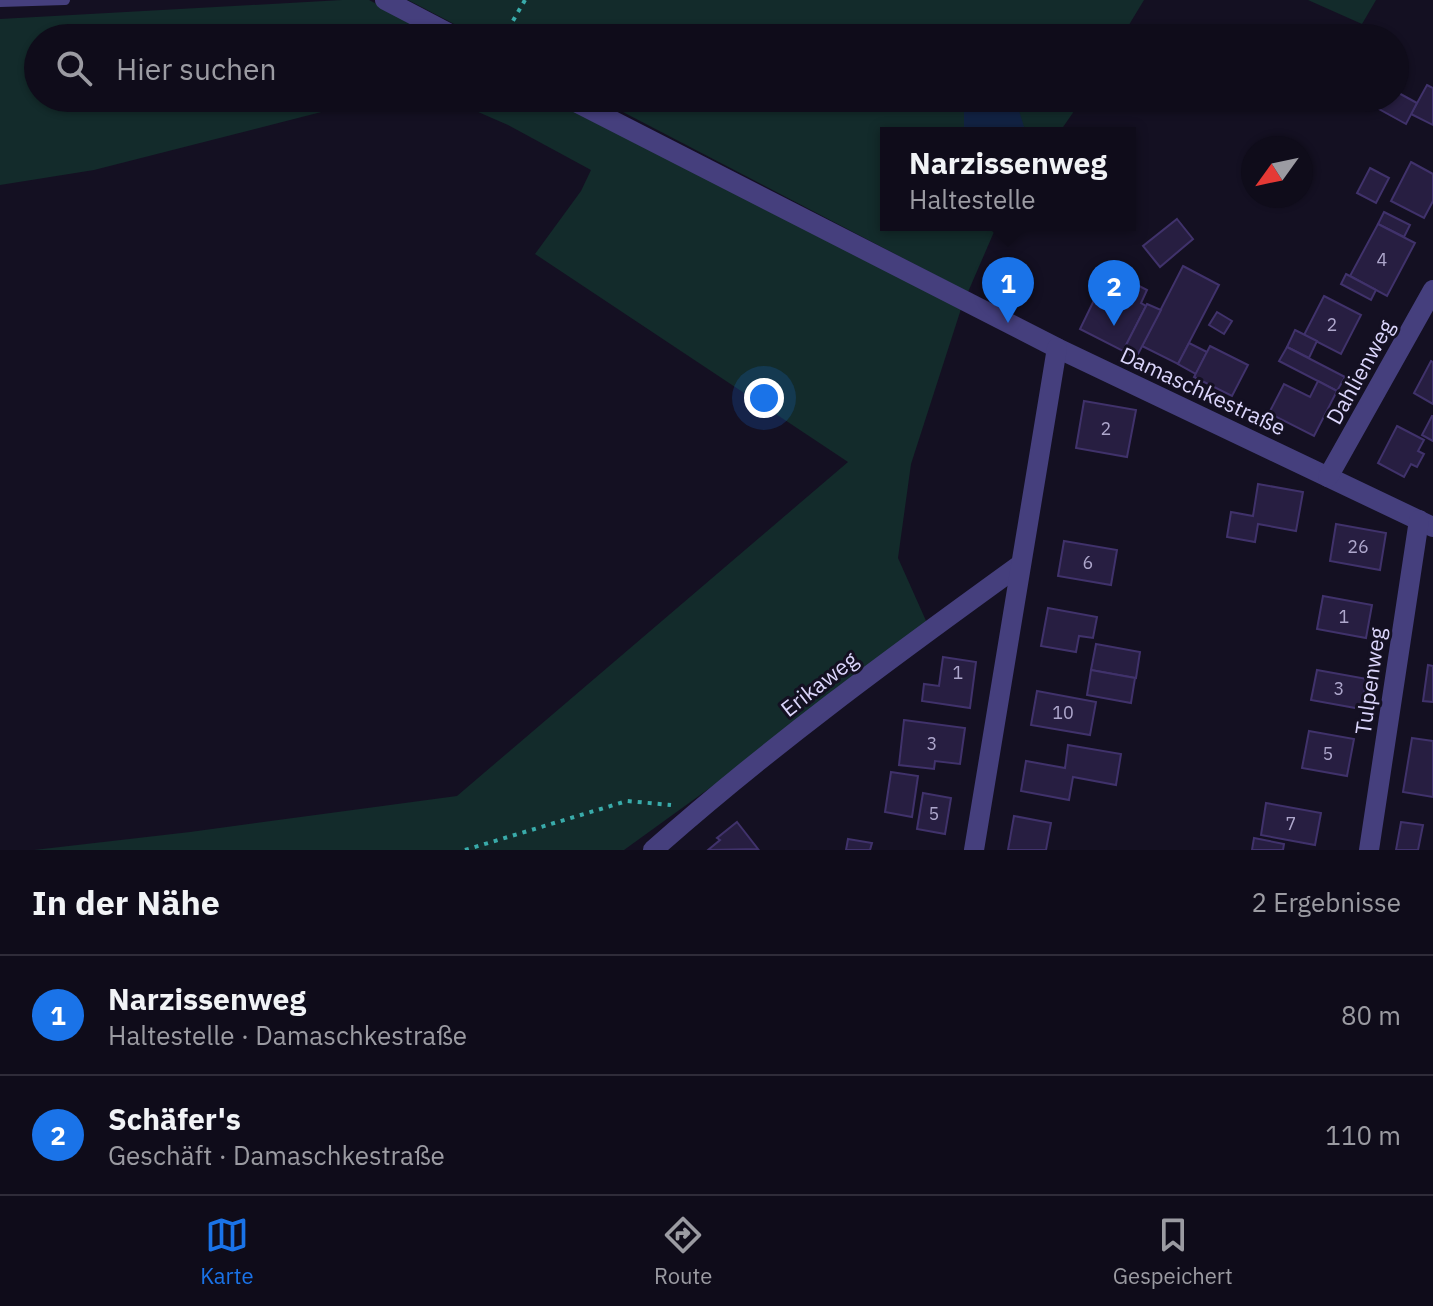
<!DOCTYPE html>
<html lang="de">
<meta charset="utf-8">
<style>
body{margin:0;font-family:"IBM Plex Sans",sans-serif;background:#1d1a27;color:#f1f3f6}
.compass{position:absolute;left:1241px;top:136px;width:72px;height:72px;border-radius:50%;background:#0f0c1a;box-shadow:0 2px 6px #0004;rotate:237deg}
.you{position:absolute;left:764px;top:398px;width:28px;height:28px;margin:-20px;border:6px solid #fff;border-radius:50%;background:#1a73e8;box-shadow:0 0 0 12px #1a73e833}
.badge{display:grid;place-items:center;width:52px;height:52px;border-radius:50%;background:#1a73e8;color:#fff;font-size:26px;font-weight:700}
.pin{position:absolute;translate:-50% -66px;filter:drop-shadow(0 2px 4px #0008)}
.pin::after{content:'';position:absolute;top:42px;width:28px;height:24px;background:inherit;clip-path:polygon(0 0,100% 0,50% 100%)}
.popup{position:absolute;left:880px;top:127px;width:256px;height:104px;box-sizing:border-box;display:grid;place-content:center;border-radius:0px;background:#0f0c1a;filter:drop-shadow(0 2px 6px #0005);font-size:26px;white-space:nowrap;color:#9b9ba2}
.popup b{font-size:30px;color:#f1f3f6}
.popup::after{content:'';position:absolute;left:50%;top:100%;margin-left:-16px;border:16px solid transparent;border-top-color:#0f0c1a}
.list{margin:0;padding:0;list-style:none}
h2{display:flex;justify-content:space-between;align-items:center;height:104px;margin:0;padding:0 32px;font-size:34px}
h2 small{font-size:26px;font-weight:400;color:#9b9ba2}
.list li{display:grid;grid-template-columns:52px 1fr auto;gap:24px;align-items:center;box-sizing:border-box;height:120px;padding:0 32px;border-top:2px solid #2f2c39}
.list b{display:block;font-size:30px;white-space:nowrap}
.list p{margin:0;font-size:26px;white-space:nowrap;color:#9b9ba2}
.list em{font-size:26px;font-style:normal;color:#9b9ba2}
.icon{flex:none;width:44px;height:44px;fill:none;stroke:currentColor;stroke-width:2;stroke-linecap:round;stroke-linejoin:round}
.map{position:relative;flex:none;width:1433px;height:850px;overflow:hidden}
.search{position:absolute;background:#0f0c1a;box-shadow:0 2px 6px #0004;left:24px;right:24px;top:24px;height:88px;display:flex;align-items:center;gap:20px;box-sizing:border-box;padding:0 28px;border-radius:44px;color:#9b9ba2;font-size:30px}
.sheet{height:344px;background:#0f0c1a}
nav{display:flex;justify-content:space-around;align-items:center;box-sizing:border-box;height:112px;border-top:2px solid #2f2c39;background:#0f0c1a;font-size:22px;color:#9b9ba2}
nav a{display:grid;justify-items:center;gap:4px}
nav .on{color:#1a73e8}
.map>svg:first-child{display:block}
</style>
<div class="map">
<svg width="1433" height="850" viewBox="0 0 1433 850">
<rect width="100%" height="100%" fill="#141022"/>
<g fill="#132b2b">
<path d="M 342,0 L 369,0 L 442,38 L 38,38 L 38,98 L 376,98 L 94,170 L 0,185 L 0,19 Z"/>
<path d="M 408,0 L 1144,0 L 1121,38 L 481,38 Z"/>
<path d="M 1308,0 L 1376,0 L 1362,24 Z"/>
<path d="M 446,98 L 557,98 L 961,309 L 911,464 L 898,558 L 927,623 L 790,730 L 624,850 L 34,850 L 190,832 L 457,796 L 848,462 L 535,254 L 581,191 L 591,170 L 508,125 Z"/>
<path d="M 596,98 L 1083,98 L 1059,133 L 886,133 L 886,225 L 997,225 L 968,292 Z"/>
</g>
<path fill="#122344" d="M 968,98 L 1012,98 L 1016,101 L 1026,133 L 964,133 L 964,110 Z"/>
<g fill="#271e41" stroke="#40326b" stroke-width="2">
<path d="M 1427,85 L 1433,88 L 1433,125 L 1411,114 Z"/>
<path d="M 1395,91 L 1417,103 L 1406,124 L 1370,104 L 1373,98 L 1395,98 Z"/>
<path d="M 1411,162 L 1433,174 L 1433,201 L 1424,218 L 1391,201 Z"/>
<path d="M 1370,168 L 1389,178 L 1376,203 L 1357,193 Z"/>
<path d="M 1384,212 L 1410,225 L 1404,237 L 1378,224 Z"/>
<path d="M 1177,219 L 1193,239 L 1160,267 L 1143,246 Z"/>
<path d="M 1378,224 L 1415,243 L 1387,296 L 1350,276 Z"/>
<path d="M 1183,266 L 1219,285 L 1178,364 L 1142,346 Z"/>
<path d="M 1114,273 L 1147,290 L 1141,303 L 1146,306 L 1123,351 L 1080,329 L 1100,288 L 1105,291 Z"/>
<path d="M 1346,274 L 1376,290 L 1371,300 L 1341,284 Z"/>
<path d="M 1324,296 L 1361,315 L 1341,354 L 1304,335 Z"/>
<path d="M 1147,304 L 1161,310 L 1136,358 L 1123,351 Z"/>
<path d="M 1217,312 L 1232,321 L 1224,334 L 1209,325 Z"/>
<path d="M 1295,330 L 1317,341 L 1309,358 L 1287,347 Z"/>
<path d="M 1189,343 L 1207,352 L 1196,374 L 1178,364 Z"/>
<path d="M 1210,346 L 1248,365 L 1232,396 L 1194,377 Z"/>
<path d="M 1287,347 L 1345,377 L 1337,391 L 1279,361 Z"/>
<path d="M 1431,361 L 1433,362 L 1433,404 L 1414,393 Z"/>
<path d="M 1318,381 L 1337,391 L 1314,436 L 1269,413 L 1284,384 L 1310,397 Z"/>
<path d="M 1084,401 L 1136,410 L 1127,457 L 1076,448 Z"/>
<path d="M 1432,416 L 1433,416 L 1433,441 L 1422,435 Z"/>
<path d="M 1397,426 L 1424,440 L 1418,451 L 1424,454 L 1417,467 L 1411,464 L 1404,477 L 1378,463 Z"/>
<path d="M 1258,484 L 1303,492 L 1296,531 L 1258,524 L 1255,542 L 1227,537 L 1231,512 L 1253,516 Z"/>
<path d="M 1336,524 L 1386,533 L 1380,570 L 1330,561 Z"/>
<path d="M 1064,541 L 1117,550 L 1111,585 L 1058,576 Z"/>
<path d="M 1323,596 L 1372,605 L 1366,638 L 1317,629 Z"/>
<path d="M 1048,608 L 1097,617 L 1093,638 L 1079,636 L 1076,652 L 1041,646 Z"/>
<path d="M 1096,644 L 1140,652 L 1136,678 L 1091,670 Z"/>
<path d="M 943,657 L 976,662 L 970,708 L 922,701 L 924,684 L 939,686 Z"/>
<path d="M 1428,665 L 1433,666 L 1433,702 L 1423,701 Z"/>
<path d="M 1091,670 L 1135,678 L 1131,703 L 1087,695 Z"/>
<path d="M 1317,670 L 1367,679 L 1361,709 L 1311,700 Z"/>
<path d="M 1037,691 L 1096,702 L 1090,735 L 1031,725 Z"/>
<path d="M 904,720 L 965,728 L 960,764 L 935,761 L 934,769 L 899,765 Z"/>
<path d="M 1309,731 L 1354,739 L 1347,776 L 1302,768 Z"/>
<path d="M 1412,738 L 1433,741 L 1433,797 L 1403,792 Z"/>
<path d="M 1068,745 L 1121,754 L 1116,785 L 1073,777 L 1069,800 L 1021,791 L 1026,761 L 1065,768 Z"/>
<path d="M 891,772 L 918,776 L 912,817 L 885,812 Z"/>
<path d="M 923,793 L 951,798 L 945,834 L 917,829 Z"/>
<path d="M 1266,803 L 1321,813 L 1315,845 L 1261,835 Z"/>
<path d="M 1014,816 L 1051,823 L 1046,850 L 1008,850 Z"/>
<path d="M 737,822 L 758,849 L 708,850 L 720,840 L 717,838 Z"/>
<path d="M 1401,822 L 1423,825 L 1418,850 L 1396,850 Z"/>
<path d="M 1254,838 L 1284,844 L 1283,850 L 1252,850 Z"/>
<path d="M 848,839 L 872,843 L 870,850 L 846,850 Z"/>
</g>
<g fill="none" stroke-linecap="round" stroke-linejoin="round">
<g stroke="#39abaa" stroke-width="4" stroke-dasharray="4 6" stroke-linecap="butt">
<path d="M 503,38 L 525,0"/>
<path d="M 465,850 L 627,801 L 671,805"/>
</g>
<path stroke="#453f7d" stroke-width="10" d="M 0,2 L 65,0"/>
<g stroke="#453f7d" stroke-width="20">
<path d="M 385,0 L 458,38"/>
<path d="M 568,98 L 1057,348 L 1433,527"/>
<path d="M 1328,477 L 1433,290"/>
<path d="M 653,850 C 769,747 895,655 1021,564"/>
<path d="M 974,850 L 1057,348"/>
<path d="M 1369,850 L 1419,520"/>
</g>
</g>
<g text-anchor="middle" stroke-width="6" stroke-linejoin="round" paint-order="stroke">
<g font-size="18" fill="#aea7cc">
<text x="1382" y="266">4</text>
<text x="1332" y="331">2</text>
<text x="1106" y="435">2</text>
<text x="1358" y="553">26</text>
<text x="1088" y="569">6</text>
<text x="1344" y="623">1</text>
<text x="958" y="679">1</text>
<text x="1339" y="695">3</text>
<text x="1063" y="719">10</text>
<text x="932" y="750">3</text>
<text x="1328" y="760">5</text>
<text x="934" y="820">5</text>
<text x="1291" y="830">7</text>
</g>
<g font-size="22" fill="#dbd5fb" stroke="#141022">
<text transform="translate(1360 372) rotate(-61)" y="8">Dahlienweg</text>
<text transform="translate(1203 391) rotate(25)" y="8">Damaschkestraße</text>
<text transform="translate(1370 681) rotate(-82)" y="8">Tulpenweg</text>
<text transform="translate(819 684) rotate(-38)" y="8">Erikaweg</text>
</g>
</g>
</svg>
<svg class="compass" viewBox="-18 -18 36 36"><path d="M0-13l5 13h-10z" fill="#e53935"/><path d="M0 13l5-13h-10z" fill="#9b9ba2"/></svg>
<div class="you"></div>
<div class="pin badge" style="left:1008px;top:323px">1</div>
<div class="popup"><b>Narzissenweg</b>Haltestelle</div>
<div class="pin badge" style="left:1114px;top:326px">2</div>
<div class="search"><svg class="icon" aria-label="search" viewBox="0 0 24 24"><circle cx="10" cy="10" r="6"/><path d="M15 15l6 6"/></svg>Hier suchen</div>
</div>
<section class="sheet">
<h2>In der Nähe<small>2 Ergebnisse</small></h2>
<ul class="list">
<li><span class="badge">1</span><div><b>Narzissenweg</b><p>Haltestelle · Damaschkestraße</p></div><em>80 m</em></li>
<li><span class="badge">2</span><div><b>Schäfer's</b><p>Geschäft · Damaschkestraße</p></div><em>110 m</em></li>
</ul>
</section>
<nav>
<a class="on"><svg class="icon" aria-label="map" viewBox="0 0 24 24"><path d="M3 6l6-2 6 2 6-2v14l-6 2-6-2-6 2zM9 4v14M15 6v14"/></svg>Karte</a>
<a><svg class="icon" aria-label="directions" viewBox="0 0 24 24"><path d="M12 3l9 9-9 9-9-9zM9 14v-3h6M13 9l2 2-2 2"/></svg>Route</a>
<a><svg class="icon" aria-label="saved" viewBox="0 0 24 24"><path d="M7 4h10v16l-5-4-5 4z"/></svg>Gespeichert</a>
</nav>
